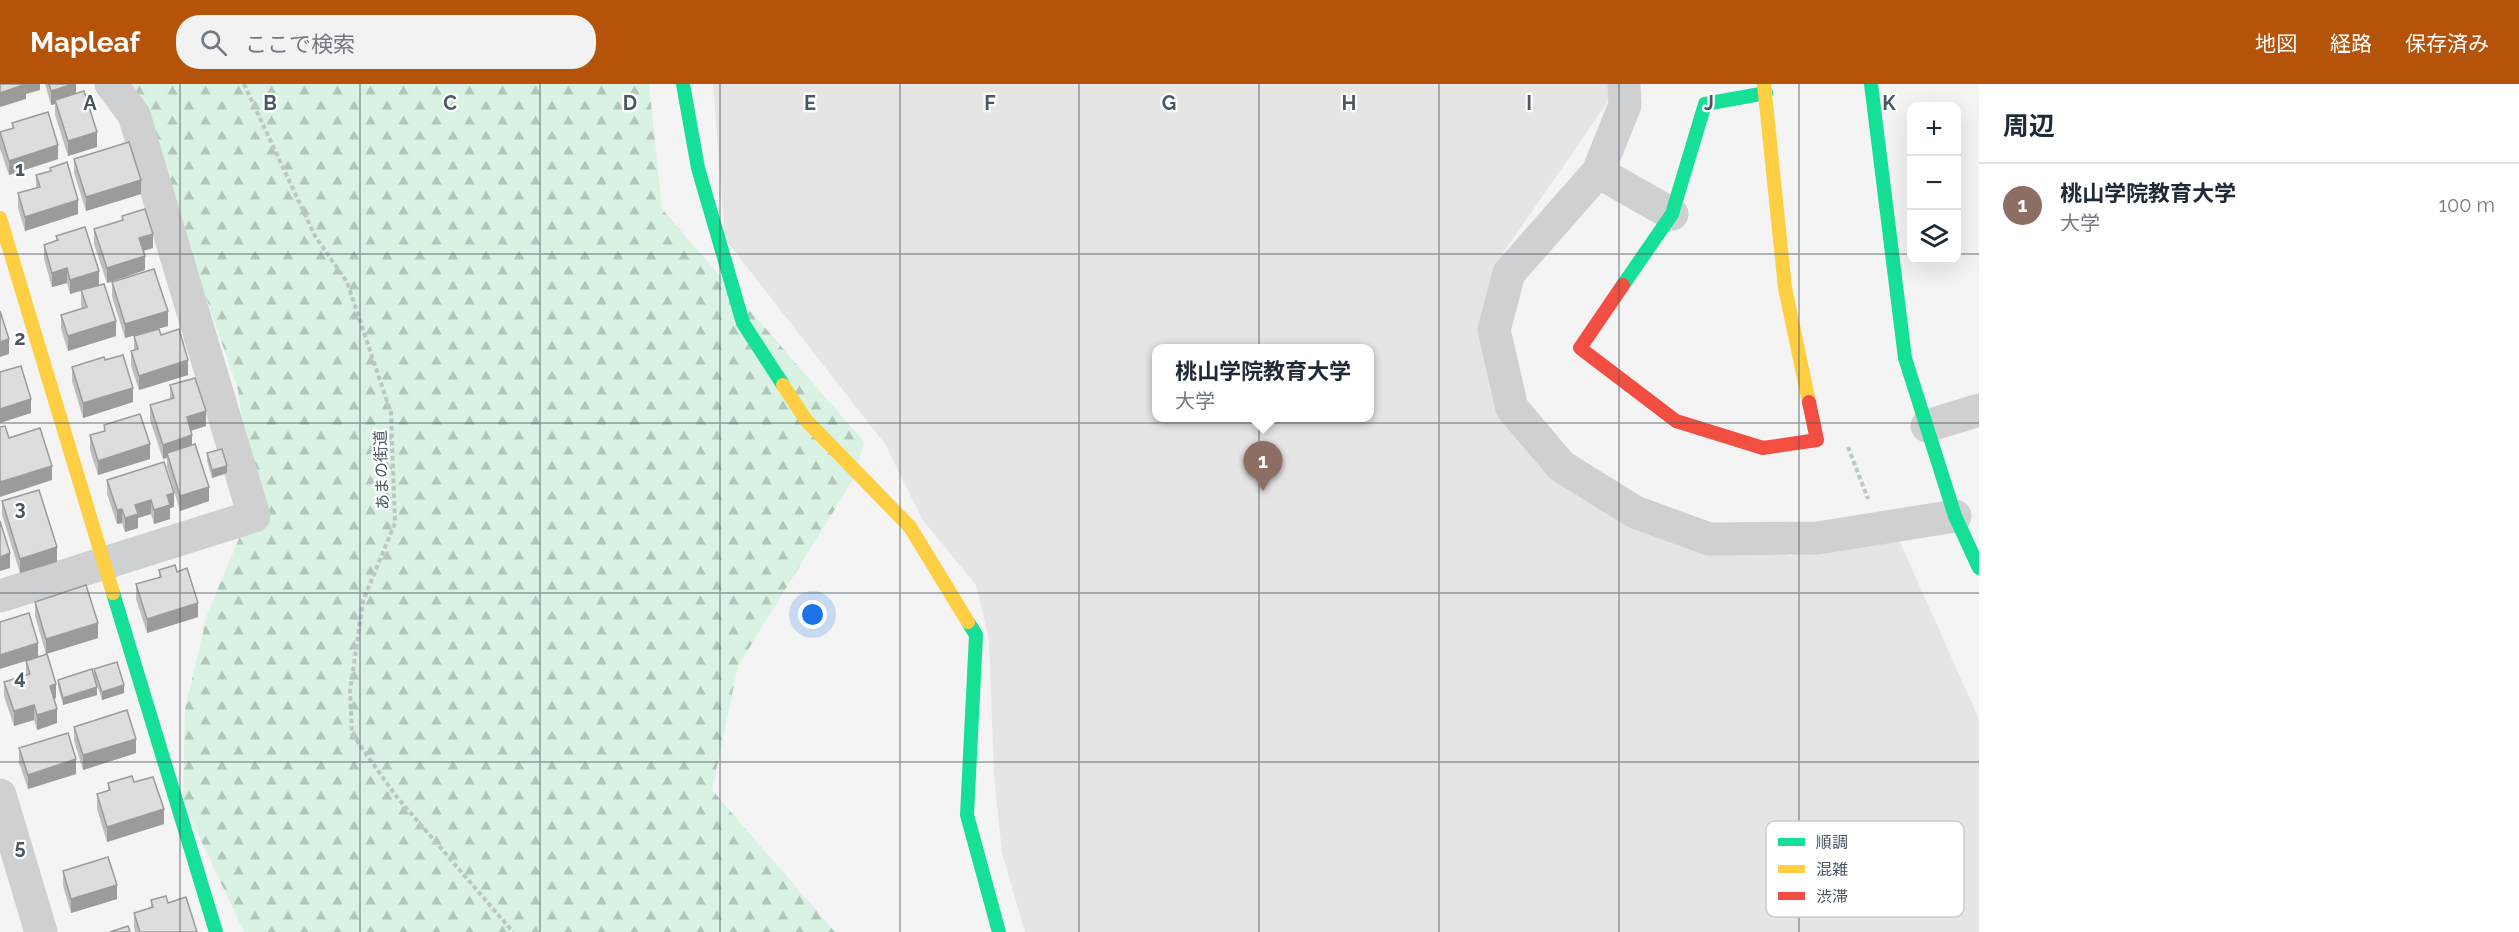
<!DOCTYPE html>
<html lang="ja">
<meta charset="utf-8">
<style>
body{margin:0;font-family:Raleway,"Noto Sans JP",sans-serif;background:#f2f2f3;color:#1f2937}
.controls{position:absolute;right:18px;top:18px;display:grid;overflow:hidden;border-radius:12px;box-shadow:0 6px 24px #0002}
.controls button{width:54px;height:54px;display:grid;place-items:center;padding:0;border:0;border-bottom:2px solid #e0e1e3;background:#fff;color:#1f2937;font:30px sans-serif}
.you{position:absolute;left:813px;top:531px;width:21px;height:21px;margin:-15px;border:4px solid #fff;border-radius:50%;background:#1a73e8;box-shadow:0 0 0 9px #1a73e833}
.badge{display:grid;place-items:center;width:39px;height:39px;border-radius:50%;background:#b45309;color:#fff;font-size:20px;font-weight:700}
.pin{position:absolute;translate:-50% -50px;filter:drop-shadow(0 2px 3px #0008)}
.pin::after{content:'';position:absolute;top:32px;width:21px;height:18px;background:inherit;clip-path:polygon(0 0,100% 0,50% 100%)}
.popup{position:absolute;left:1152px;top:260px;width:222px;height:78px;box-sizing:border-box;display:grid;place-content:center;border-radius:12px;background:#fff;filter:drop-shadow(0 2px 4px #0005);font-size:20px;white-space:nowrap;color:#747a83}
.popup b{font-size:22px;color:#1f2937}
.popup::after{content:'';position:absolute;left:50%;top:100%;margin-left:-12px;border:12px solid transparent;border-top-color:#fff}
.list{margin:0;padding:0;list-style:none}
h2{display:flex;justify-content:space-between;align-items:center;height:78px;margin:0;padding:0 24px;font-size:26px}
h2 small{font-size:20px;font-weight:400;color:#747a83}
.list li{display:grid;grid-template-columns:39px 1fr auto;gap:18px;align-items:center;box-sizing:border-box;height:84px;padding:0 24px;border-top:2px solid #e0e1e3}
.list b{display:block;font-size:22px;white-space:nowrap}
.list p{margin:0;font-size:20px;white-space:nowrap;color:#747a83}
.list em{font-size:20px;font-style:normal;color:#747a83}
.icon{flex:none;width:33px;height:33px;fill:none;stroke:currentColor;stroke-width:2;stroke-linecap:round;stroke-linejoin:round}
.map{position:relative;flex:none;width:1979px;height:848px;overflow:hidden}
header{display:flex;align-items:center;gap:36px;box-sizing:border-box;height:84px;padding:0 30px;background:#b45309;color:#fff}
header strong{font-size:28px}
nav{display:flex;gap:33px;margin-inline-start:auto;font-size:21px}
.search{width:420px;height:54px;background:#f2f2f3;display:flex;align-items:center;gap:15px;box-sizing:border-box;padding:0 21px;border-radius:24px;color:#747a83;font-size:22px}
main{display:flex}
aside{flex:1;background:#fff}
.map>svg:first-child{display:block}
</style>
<header>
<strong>Mapleaf</strong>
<div class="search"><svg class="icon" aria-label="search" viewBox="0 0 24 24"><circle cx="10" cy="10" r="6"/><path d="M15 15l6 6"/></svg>ここで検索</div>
<nav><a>地図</a><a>経路</a><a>保存済み</a></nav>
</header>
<main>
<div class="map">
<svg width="1979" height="848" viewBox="0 0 1979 848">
<defs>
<pattern id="forest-firs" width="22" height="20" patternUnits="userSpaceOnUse" patternTransform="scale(1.5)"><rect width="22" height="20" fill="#d9f2e3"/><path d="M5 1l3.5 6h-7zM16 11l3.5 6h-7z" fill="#b2c7bb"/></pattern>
</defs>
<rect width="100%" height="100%" fill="#f4f4f4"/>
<path fill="#e6e5e6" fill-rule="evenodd" d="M 713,0 L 1620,0 L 1497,178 L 1523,344 L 1660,434 L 1790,472 L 1895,447 L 1979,635 L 1979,848 L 1025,848 L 1002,769 L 994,692 L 989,556 L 976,501 L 922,435 L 885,360 L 725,155 ZM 1156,264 L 1370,264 L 1370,334 L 1156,334 Z"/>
<path fill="url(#forest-firs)" d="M 122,0 L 649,0 L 662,125 L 864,358 L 854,394 L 738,582 L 712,706 L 835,848 L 244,848 L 183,718 L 185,625 L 207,531 L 253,421 L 238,306 L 178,131 Z"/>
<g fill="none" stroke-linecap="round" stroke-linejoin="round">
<g stroke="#bcc7c4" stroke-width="4" stroke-dasharray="4.5 3" stroke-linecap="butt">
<path d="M 244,0 L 315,152 L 347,198 L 391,329 L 395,439 L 363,517 L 350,607 L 352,650 L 396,712 L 513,848"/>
<path d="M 1848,363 L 1868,415"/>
</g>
<g stroke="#ced0d2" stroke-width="33">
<path d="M 1624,0 L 1625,21 L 1598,88 L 1509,189 L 1494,246 L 1512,324 L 1561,382 L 1635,428 L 1709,455 L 1818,454 L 1955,432"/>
<path d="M 1598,88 L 1672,130"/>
<path d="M 1927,342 L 1979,326"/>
<path d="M 0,512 L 254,432 L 134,31 L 111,0"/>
<path d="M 0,711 L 41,848"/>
</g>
<g stroke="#16e098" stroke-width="14">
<path d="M 683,0 L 698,84 L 743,239 L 783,301"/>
<path d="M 1871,0 L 1905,274 L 1955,432 L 1979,484"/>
<path d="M 1623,201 L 1672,130 L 1705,20 L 1766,9"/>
<path d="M 113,509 L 216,848"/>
<path d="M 968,538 L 976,551 L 967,731 L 999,848"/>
</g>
<g stroke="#ffcf43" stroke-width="14">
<path d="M 1764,0 L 1785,204 L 1809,318"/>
<path d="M 0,134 L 113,509"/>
<path d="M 783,301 L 806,336 L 910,443 L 968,538"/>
</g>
<path stroke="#f24e42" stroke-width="14" d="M 1623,201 L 1580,264 L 1676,337 L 1763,364 L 1817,356 L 1809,318"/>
</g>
<g fill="#bebebf">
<path d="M 45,0 L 76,0 L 76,10 L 97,63 L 68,72 L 55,31 L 55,20 L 51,21 Z"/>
<path d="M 12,39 L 58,75 L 9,91 L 0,65 L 0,48 L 12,45 Z"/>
<path d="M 74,75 L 141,110 L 86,127 L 74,89 Z"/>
<path d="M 50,84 L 78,130 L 25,147 L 18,124 L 18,109 L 36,104 L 36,91 L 50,87 Z"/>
<path d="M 122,132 L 153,164 L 143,167 L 145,186 L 107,199 L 94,160 L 94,145 L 122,136 Z"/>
<path d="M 56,152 L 99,201 L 116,252 L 68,267 L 61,245 L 61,231 L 82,224 L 81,221 L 81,207 L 70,210 L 67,199 L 52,203 L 44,175 L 44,161 L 56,157 Z"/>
<path d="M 112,198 L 168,242 L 125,254 L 112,213 Z"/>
<path d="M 161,251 L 188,291 L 139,306 L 131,282 L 131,267 L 134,266 L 134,252 Z"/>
<path d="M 105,276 L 133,318 L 83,334 L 72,297 L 72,283 Z"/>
<path d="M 170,301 L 206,342 L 191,346 L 192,361 L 209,417 L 180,427 L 167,383 L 167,374 L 163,375 L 150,336 L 150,321 L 170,315 Z"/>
<path d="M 104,341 L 150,375 L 98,391 L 90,366 L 90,351 L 104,347 Z"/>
<path d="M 207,369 L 227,389 L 212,394 L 207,377 Z"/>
<path d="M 107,396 L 174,423 L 170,424 L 170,435 L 154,440 L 151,430 L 138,434 L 138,444 L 125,448 L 122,439 L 117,440 L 107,410 Z"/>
<path d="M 2,417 L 57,478 L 20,489 L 2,431 Z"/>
<path d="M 159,486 L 177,488 L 198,533 L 147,549 L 136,515 L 136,500 L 159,494 Z"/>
<path d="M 35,518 L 98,554 L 46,570 L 35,532 Z"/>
<path d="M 38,573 L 56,614 L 54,615 L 57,639 L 37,646 L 34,636 L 14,642 L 4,612 L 4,598 L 26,591 L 26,577 L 0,585 Z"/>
<path d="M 94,585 L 124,609 L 102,616 L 94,592 Z"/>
<path d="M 58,596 L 97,611 L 63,621 L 58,603 Z"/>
<path d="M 74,643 L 136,669 L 83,686 L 74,657 Z"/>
<path d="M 19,664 L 76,690 L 28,705 L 19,679 Z"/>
<path d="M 108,699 L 164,740 L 107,758 L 97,725 L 97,710 L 108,707 Z"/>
<path d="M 63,787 L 117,815 L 71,829 L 63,802 Z"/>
<path d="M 151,816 L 168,819 L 197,848 L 135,848 L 134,844 L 134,829 L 151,824 Z"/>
</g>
<g fill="#9b9b9b">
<path d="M 25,0 L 40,0 L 40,6 L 26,10 L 26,15 L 0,23 L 0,9 Z"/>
<path d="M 73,0 L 76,0 L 76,13 L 55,16 L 55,20 L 51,21 L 51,7 Z"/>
<path d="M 97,48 L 97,63 L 68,72 L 68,57 Z"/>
<path d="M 58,61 L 58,75 L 9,91 L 9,77 Z"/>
<path d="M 141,96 L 141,110 L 86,127 L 86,113 Z"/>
<path d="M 78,116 L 78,130 L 25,147 L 25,133 Z"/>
<path d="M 153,150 L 153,164 L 139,168 L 139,154 Z"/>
<path d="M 145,172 L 145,186 L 107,199 L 107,184 Z"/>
<path d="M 67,184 L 67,199 L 52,203 L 52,189 Z"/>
<path d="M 99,187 L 99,201 L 70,210 L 70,196 Z"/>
<path d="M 168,227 L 168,242 L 125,254 L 125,240 Z"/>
<path d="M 116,237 L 116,252 L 68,267 L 68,252 Z"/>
<path d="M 9,255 L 9,270 L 0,273 L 0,258 Z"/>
<path d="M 188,276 L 188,291 L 139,306 L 139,292 Z"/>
<path d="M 133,304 L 133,318 L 83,334 L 83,319 Z"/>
<path d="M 31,315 L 31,329 L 0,339 L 0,325 Z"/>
<path d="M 206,327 L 206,342 L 187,348 L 187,333 Z"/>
<path d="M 192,351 L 192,366 L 167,369 L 167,374 L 163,375 L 163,361 Z"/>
<path d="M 150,360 L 150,375 L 98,391 L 98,377 Z"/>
<path d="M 52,382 L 52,396 L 0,413 L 0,398 Z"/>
<path d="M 227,382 L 227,389 L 212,394 L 212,386 Z"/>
<path d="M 209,403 L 209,417 L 180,427 L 180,412 Z"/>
<path d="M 174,409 L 174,423 L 170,424 L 170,435 L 154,440 L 154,426 L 167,411 Z"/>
<path d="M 151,416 L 151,430 L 138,434 L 138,444 L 125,448 L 125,434 L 135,421 Z"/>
<path d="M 122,425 L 122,439 L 117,440 L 117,426 Z"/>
<path d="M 57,463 L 57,478 L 20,489 L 20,475 Z"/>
<path d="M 10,469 L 10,484 L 0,487 L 0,473 Z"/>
<path d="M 198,519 L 198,533 L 147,549 L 147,535 Z"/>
<path d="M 98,539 L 98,554 L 46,570 L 46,555 Z"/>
<path d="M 38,559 L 38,573 L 0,585 L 0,571 Z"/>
<path d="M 56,600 L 56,614 L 50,617 L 50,602 Z"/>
<path d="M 124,601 L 124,609 L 102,616 L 102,608 Z"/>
<path d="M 97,603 L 97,611 L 63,621 L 63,614 Z"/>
<path d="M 34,621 L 34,636 L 14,642 L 14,627 Z"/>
<path d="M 57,625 L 57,639 L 37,646 L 37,631 Z"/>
<path d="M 136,655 L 136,669 L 83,686 L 83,671 Z"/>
<path d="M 76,675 L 76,690 L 28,705 L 28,691 Z"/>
<path d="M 164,725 L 164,740 L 107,758 L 107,743 Z"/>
<path d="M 117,801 L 117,815 L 71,829 L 71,815 Z"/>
</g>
<g fill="#ddddde" stroke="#9b9b9b" stroke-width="1.5">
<path d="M 0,0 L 26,0 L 0,9 Z"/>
<path d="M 49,0 L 73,0 L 51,7 Z"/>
<path d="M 84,7 L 97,48 L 68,57 L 55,16 Z"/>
<path d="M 48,28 L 58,61 L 9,77 L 0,48 L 14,44 L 12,39 Z"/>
<path d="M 129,58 L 141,96 L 86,113 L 74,75 Z"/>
<path d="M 67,78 L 78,116 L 25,133 L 18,109 L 40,103 L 36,91 L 51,87 L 50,84 Z"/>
<path d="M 145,125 L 153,150 L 139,154 L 145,172 L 107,184 L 94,145 L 123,136 L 122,132 Z"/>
<path d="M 85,143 L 99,187 L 70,196 L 67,184 L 52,189 L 44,161 L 58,156 L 56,152 Z"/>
<path d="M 154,185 L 168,227 L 125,240 L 112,198 Z"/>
<path d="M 104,200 L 116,237 L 68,252 L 61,231 L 87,223 L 81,206 Z"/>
<path d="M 0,227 L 9,255 L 0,258 Z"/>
<path d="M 159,245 L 161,251 L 179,245 L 188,276 L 139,292 L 131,267 L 138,265 L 134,252 Z"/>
<path d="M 123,271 L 133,304 L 83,319 L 72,283 L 104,273 L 105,276 Z"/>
<path d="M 21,282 L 31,315 L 0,325 L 0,288 Z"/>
<path d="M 195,294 L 206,327 L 187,333 L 192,351 L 163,361 L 150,321 L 174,314 L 170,301 Z"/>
<path d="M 140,330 L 150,360 L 98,377 L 90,351 L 105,347 L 104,341 Z"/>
<path d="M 5,342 L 9,354 L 40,344 L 52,382 L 0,398 L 0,343 Z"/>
<path d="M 195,360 L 209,403 L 180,412 L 167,369 Z"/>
<path d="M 222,365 L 227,382 L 212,386 L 207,369 Z"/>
<path d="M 164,378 L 174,409 L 167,411 L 170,421 L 154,426 L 151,416 L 135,421 L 138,430 L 125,434 L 122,425 L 117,426 L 107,396 Z"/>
<path d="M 39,406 L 57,463 L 20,475 L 2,417 Z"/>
<path d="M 0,437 L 10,469 L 0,473 Z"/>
<path d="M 175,481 L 177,488 L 187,484 L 198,519 L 147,535 L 136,500 L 161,493 L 159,486 Z"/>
<path d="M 86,501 L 98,539 L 46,555 L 35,518 Z"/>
<path d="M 29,529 L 38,559 L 0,571 L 0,538 Z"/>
<path d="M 47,570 L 56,600 L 50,602 L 57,625 L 37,631 L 34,621 L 14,627 L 4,598 L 30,590 L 26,577 Z"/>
<path d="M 117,578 L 124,601 L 102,608 L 94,585 Z"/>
<path d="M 92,585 L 97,603 L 63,614 L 58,596 Z"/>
<path d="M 127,626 L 136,655 L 83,671 L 74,643 Z"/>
<path d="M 68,649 L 76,675 L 28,691 L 19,664 Z"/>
<path d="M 132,692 L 134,698 L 153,693 L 164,725 L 107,743 L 97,710 L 110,706 L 108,699 Z"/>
<path d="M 108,773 L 117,801 L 71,815 L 63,787 Z"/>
<path d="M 166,812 L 168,819 L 186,813 L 197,848 L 140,848 L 134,829 L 153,823 L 151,816 Z"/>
<path d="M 128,842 L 130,848 L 110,848 Z"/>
</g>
<path fill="none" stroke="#4a5661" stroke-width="1.5" stroke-opacity="0.55" d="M 180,0 L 180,848M 360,0 L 360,848M 540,0 L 540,848M 720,0 L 720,848M 900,0 L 900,848M 1079,0 L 1079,848M 1259,0 L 1259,848M 1439,0 L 1439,848M 1619,0 L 1619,848M 1799,0 L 1799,848M 0,170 L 1912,170M 1956,170 L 1979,170M 0,339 L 1979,339M 0,509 L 1979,509M 0,678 L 1979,678"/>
<g text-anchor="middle" stroke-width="4.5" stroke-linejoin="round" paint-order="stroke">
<g font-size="16" fill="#4a5661" stroke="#fff">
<text transform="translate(381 386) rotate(-92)" y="6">あまの街道</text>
</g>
</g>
<rect x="1766" y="737" width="198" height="96" rx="9" fill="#fff" stroke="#c9ccd0" stroke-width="1.5"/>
<rect x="1778" y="754" width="27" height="8" fill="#16e098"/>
<rect x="1778" y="781" width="27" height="8" fill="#ffcf43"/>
<rect x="1778" y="808" width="27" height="8" fill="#f24e42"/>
<g font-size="16" fill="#4a5661">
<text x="1816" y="764">順調</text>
<text x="1816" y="791">混雑</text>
<text x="1816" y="818">渋滞</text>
</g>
<g font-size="20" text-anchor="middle" font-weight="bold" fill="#4a5661" stroke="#fff" stroke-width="4.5" stroke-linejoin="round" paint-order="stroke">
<text x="90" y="26">A</text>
<text x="270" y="26">B</text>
<text x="450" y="26">C</text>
<text x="630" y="26">D</text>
<text x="810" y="26">E</text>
<text x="990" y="26">F</text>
<text x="1169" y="26">G</text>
<text x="1349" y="26">H</text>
<text x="1529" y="26">I</text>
<text x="1709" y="26">J</text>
<text x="1889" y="26">K</text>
<text x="20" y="92">1</text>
<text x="20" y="261">2</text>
<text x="20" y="431">3</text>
<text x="20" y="600">4</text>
<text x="20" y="770">5</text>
</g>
</svg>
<div class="controls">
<button>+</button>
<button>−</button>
<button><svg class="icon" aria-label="layers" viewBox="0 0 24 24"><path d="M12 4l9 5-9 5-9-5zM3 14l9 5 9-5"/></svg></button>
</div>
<div class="you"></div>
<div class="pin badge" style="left:1263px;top:407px;background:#8d6e63">1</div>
<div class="popup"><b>桃山学院教育大学</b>大学</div>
</div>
<aside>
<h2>周辺<small></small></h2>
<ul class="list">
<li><span class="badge" style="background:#8d6e63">1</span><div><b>桃山学院教育大学</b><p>大学</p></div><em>100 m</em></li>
</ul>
</aside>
</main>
